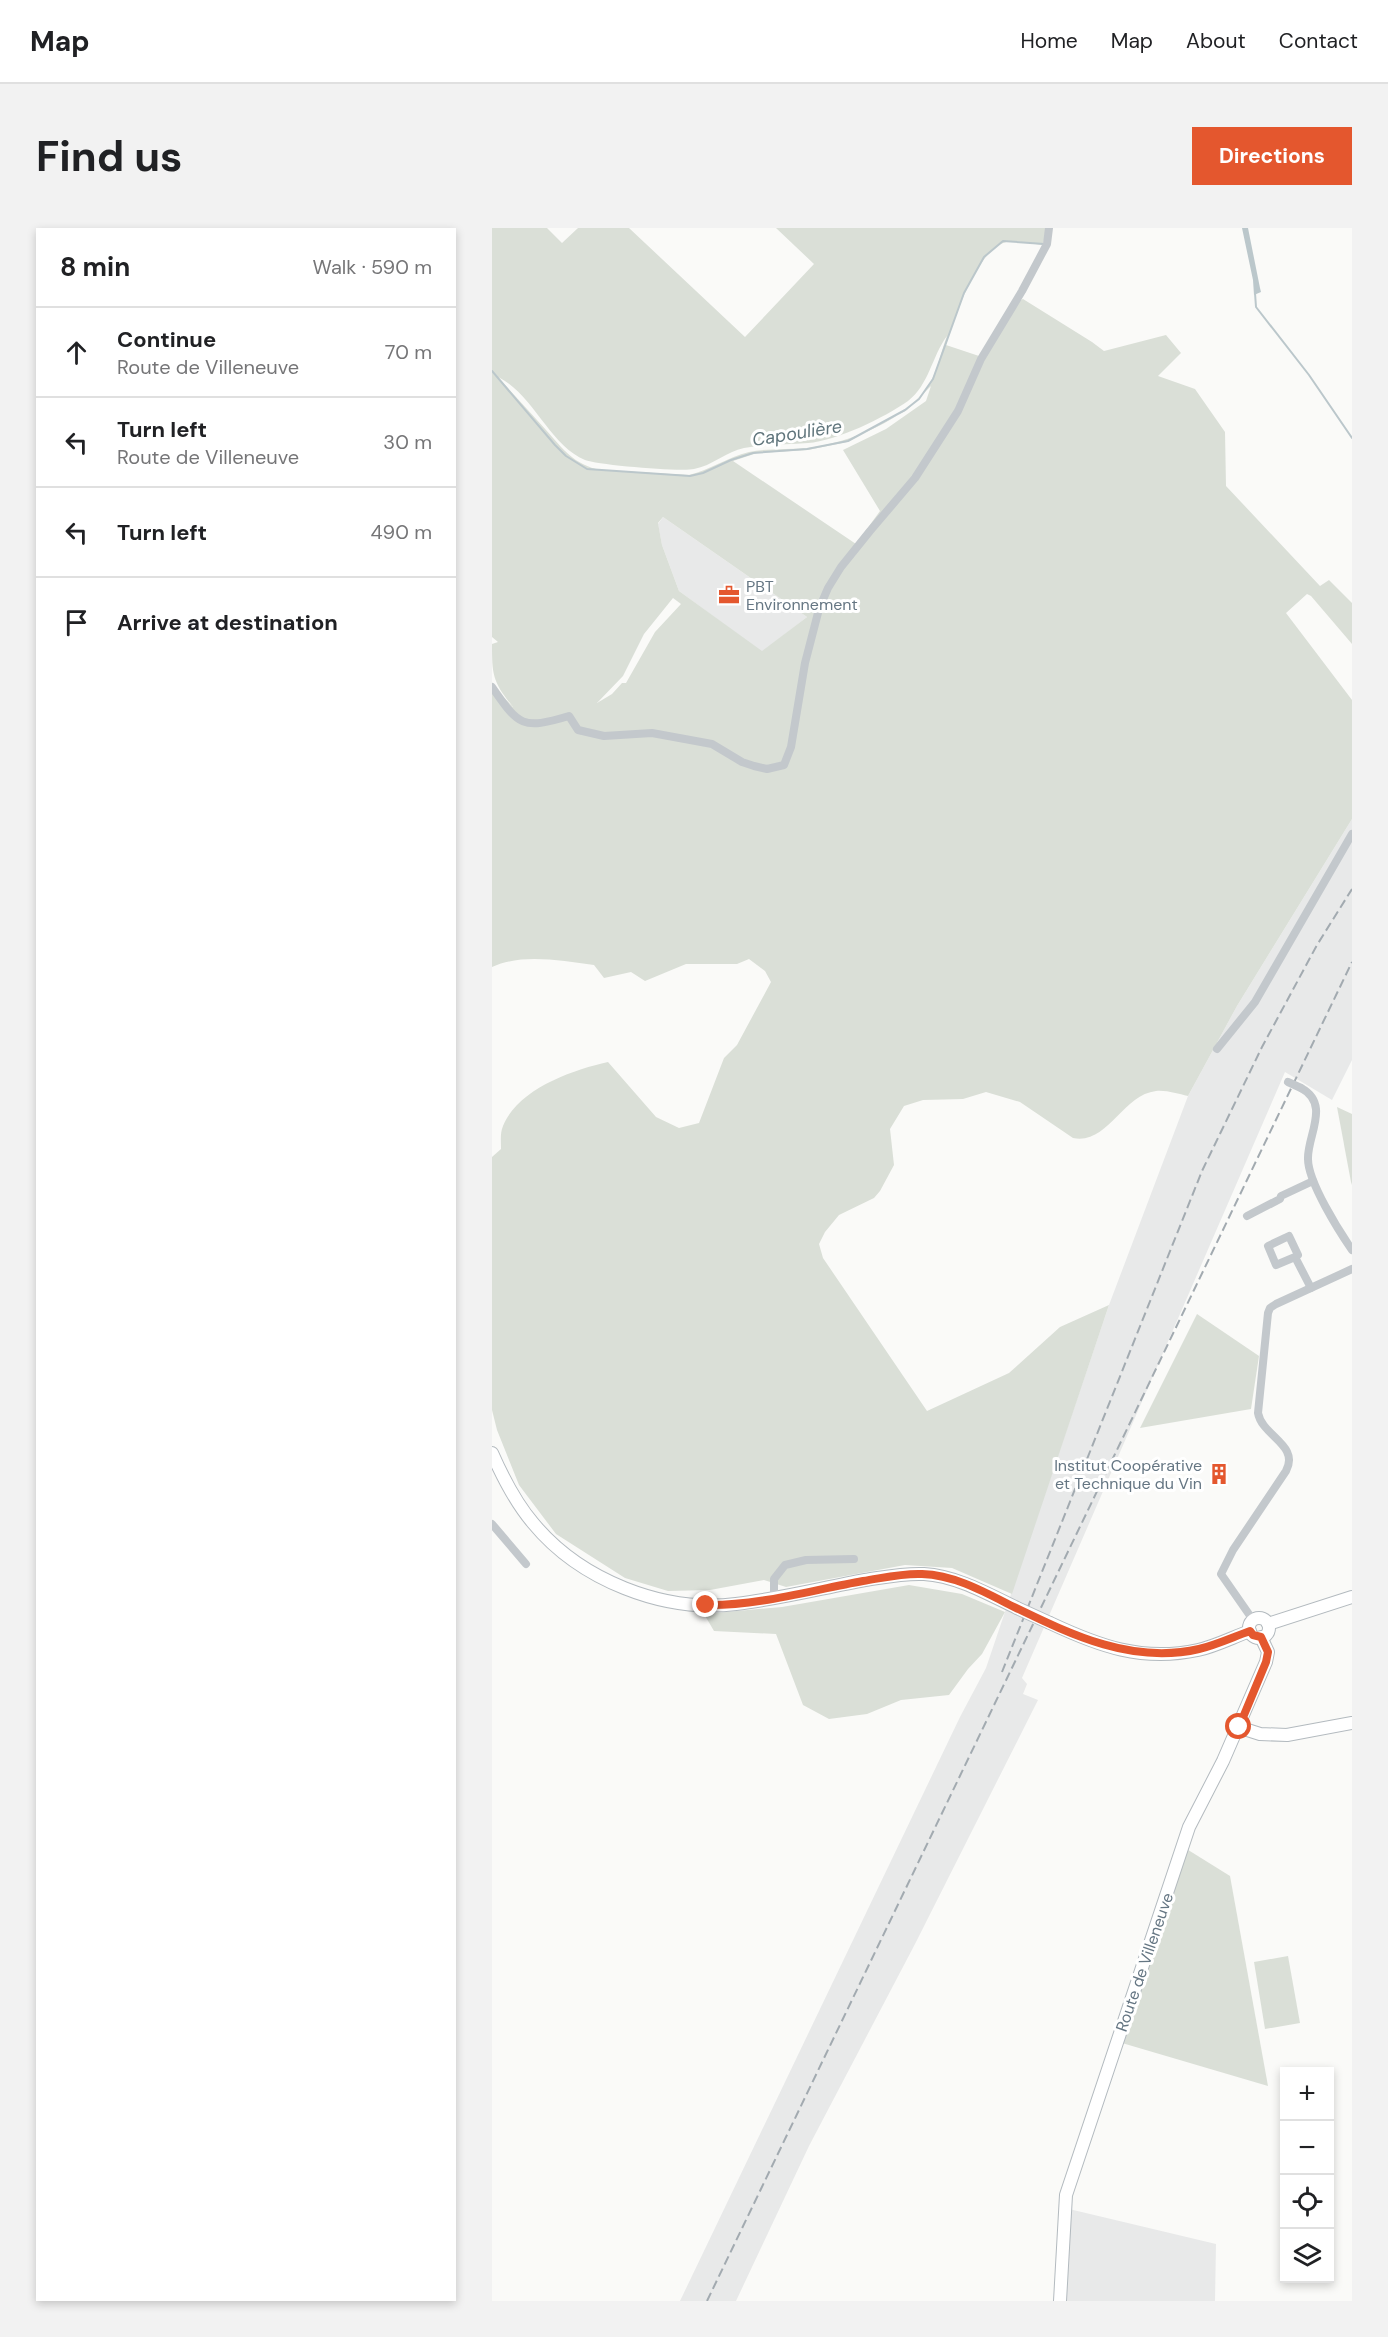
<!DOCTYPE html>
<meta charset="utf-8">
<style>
body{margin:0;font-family:"DM Sans",sans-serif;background:#f2f2f2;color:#202124}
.controls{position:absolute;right:18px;bottom:18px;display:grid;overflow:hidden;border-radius:0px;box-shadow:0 3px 9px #0003}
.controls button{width:54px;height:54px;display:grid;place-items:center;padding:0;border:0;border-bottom:2px solid #e0e0e0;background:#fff;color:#202124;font:30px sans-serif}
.stop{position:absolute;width:18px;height:18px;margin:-14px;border:4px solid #e4572e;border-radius:50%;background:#fff}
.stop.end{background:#e4572e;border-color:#fff;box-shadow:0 2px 6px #0008}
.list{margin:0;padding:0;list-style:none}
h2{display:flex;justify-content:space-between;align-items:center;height:78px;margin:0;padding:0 24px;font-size:26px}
h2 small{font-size:20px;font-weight:400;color:#757577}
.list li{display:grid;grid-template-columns:39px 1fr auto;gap:18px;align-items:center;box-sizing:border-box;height:90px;padding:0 24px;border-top:2px solid #e0e0e0}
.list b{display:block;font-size:22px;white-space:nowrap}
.list p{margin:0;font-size:20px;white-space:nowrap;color:#757577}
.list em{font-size:20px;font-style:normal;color:#757577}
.icon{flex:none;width:33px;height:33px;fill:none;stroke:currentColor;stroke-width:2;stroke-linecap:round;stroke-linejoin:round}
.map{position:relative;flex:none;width:860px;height:2073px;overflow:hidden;border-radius:0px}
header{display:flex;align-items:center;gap:36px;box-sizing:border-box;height:84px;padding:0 30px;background:#fff;border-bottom:2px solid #e0e0e0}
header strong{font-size:28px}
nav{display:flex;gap:33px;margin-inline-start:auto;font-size:21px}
.intro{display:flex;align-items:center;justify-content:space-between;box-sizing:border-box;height:144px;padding:0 36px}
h1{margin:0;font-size:42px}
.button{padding:15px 27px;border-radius:0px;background:#e4572e;color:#fff;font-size:21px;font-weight:700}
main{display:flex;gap:36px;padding:0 36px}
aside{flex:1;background:#fff;border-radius:0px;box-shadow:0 3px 9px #0003}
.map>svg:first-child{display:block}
</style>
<header>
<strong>Map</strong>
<nav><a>Home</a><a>Map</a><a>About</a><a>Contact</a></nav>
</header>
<div class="intro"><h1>Find us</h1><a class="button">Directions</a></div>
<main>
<aside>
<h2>8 min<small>Walk · 590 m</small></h2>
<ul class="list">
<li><svg class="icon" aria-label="ahead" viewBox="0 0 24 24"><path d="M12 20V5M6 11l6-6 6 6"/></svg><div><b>Continue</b><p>Route de Villeneuve</p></div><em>70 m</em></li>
<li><svg class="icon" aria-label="left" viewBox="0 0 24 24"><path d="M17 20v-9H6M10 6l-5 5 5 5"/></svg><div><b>Turn left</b><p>Route de Villeneuve</p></div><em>30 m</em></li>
<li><svg class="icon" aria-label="left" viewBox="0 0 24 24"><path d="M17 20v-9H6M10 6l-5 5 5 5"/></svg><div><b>Turn left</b></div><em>490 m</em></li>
<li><svg class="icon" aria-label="arrive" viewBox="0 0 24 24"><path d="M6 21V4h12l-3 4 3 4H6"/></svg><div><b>Arrive at destination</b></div></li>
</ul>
</aside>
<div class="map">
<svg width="860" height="2073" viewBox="0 0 860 2073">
<rect width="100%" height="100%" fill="#fafaf8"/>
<g fill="#e8e9e9">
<path d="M 171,289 L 315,389 L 270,424 L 187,363 L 170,317 L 166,296 Z"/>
<path d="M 860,591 L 860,832 L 840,872 L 793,844 L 530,1450 L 535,1456 L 531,1466 L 546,1472 L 423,1716 L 317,1918 L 244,2073 L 188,2073 L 468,1489 L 494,1440 L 617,1077 L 696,868 L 745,778 Z"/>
<path d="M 577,1981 L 724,2016 L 723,2073 L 574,2073 Z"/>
</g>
<g fill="#dadfd7" fill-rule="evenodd">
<path d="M 0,0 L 55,0 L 70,15 L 86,0 L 137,0 L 253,109 L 322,36 L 284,0 L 554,0 L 551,17 C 539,16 520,10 509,16 C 483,28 462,91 454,117 L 487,128 L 521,76 L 531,71 L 600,114 L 612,123 L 674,107 L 689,125 L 666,148 L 703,161 L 733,204 L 734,258 L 828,358 L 837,352 L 860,375 L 860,416 L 819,368 L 815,366 L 794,385 L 860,472 L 860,591 L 745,778 L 696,868 C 686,866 675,862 664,863 C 630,867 616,917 581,910 L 528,874 L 494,864 L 471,871 L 431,872 L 412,878 L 398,901 L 402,937 L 388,963 L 382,970 L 347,987 L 333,1004 L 327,1016 L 331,1030 L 435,1183 L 517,1145 L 568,1099 L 617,1077 L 520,1366 L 460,1340 L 413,1337 L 294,1359 L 272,1352 L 218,1362 L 176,1363 L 133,1350 L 64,1306 L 27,1257 L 5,1202 L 0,1182 L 0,929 L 9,921 C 9,913 8,905 11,898 C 26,861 80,842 116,834 L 164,889 L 187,900 L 207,895 L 232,830 L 245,817 L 279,754 L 273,743 L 257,731 L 245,736 L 194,736 L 153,753 L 139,744 L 112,750 L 102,737 C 69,733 31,725 0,739 L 0,457 L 21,479 C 1,454 0,448 0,416 L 6,414 L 0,409 ZM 455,108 C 449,123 446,141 438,155 C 416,192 356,215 316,220 C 296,222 276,220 257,224 C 236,229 218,242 197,247 L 109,242 C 82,237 71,221 54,202 C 38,184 22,167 6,149 C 41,166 58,218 93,232 C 105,237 189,244 202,241 C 220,238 235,223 252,220 C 274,216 294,217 316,215 C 344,213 392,190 416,173 C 437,157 440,128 455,108 ZM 439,158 L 434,173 L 394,201 L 351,222 L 388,283 L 364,316 L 241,233 L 265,225 L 316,222 L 355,214 L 415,182 ZM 171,289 L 315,389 L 270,423 L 187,363 L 170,317 L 166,295 ZM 181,370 L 189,376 L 163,404 L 134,455 L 130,455 L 120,466 L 105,475 L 131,448 L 152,406 Z"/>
<path d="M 845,879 L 860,886 L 860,957 L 859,954 Z"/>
<path d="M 705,1086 L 767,1128 L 759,1181 L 648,1200 Z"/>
<path d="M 417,1357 L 470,1366 L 513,1384 L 490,1426 L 476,1441 L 457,1467 L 409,1472 L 375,1486 L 337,1491 L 311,1477 L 284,1406 L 222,1403 L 212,1386 L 290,1379 Z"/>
<path d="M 693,1620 L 738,1648 L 776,1858 L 630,1815 Z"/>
<path d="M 796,1728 L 808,1795 L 773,1801 L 762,1734 Z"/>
</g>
<path fill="#bbc7cb" d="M 750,0 L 756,0 L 768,60 L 769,64 L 762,67 L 761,52 Z"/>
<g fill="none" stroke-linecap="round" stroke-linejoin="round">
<g stroke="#bbc7cb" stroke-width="2">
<path d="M 763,65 L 764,79 L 817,147 L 860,210"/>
<path d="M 0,143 L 63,217 L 74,228 L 95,241 L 198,248 L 211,245 L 239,232 L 261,225 L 315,221 L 356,213 L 413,182 L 427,171 L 441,151 L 472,65 L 492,29 L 511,13 L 552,16"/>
</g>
<defs>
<g id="secondary">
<path d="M 0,1225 C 11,1250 23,1274 41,1295 C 88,1352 171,1385 244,1376 C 287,1371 330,1360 373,1352 C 393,1349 412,1345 432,1346 C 465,1348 496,1366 525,1380"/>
<circle cx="767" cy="1400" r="10"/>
<path d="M 558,1395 C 607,1418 650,1434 706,1422 C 724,1418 741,1409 758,1403"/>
<path d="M 776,1396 L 860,1369"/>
<path d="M 746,1499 L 768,1506 L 795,1507 L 860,1495"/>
<path d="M 568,2073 L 574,1967 L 697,1599 L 731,1533 L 774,1434 L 776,1424 L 769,1409"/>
</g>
</defs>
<use href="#secondary" stroke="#b3babf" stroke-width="14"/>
<g stroke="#c3c8cc" stroke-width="8">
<path d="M 0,459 C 27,498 30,502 77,488 L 86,502 L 112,508 L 160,505 L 220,516 L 250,534 L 262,538 L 275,541 L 292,537 L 299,519 L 313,435 L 327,381 L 336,360 L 349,339 L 378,303 L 423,250 L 466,183 L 489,131 L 530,63 L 555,16 L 557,0"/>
<path d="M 725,821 L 763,774 L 860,606"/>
<path d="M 809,860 C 839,876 815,908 816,931 C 816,954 847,1003 860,1022"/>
<path d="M 755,988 L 788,971 L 789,968 L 821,953"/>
<path d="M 803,1029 L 806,1027 L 797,1008 L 776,1018 L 784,1037 L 803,1029 L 819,1060"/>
<path d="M 0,1296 L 34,1336"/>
<path d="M 282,1369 L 282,1351 L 293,1337 L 314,1332 L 362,1331"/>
<path d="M 761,1392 L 729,1346 L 741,1322 L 794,1243 C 808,1217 770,1208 766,1185 L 776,1085 L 778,1080 L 784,1076 L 860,1041"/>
</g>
<use href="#secondary" stroke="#fff" stroke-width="12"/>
<g stroke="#a2aab0" stroke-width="2" stroke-dasharray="9 4.5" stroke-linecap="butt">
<path d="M 510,1444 L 710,943 L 770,819 L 825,717 L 860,661"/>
<path d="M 215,2073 L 860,734"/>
</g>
<defs>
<path id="secondary-bridge" d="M 525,1380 L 558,1395"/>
</defs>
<use href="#secondary-bridge" stroke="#b3babf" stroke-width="14" stroke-linecap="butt"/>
<path stroke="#c3c8cc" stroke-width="8" d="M 796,854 L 809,860"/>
<use href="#secondary-bridge" stroke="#fff" stroke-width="12"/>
</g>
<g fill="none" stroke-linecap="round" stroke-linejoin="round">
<path stroke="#e4572e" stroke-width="8" d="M 214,1377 C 266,1378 320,1362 371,1353 C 391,1350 410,1345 430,1346 C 461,1347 489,1362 516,1376 C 576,1405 638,1437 707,1421 C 724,1417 741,1409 758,1403 L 761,1407 L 769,1409 L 776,1424 L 774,1434 L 747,1499"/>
</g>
<defs>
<symbol id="office-bare" viewBox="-9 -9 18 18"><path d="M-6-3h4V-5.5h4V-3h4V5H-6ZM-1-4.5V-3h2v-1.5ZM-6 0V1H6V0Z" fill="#e4572e" stroke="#fff" stroke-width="2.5" paint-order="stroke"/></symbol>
<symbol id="building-bare" viewBox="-9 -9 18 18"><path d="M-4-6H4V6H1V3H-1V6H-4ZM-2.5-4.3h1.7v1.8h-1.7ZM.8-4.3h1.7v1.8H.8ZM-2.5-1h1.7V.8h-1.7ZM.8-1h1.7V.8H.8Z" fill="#e4572e" stroke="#fff" stroke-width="2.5" paint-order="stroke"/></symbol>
</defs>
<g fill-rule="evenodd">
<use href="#office-bare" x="222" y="352" width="30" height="30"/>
<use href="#building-bare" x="712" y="1231" width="30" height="30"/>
</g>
<g text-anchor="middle" stroke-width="6" stroke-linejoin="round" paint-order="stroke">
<g font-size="16" fill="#657683" stroke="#fff" text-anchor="start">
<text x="254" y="364">PBT<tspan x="254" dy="18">Environnement</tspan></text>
<text x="710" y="1243" text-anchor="end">Institut Coopérative<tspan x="710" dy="18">et Technique du Vin</tspan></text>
</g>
<g font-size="16" fill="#657683" stroke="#fff">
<text transform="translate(652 1734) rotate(-71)" y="6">Route de Villeneuve</text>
</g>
<g font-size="18" font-style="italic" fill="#60757c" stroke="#fff">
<text transform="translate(305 205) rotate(-9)" y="6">Capoulière</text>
</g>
</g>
</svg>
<div class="controls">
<button>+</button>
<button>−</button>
<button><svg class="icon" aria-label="locate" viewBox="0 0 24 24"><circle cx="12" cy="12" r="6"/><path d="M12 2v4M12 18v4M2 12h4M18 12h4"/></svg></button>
<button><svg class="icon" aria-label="layers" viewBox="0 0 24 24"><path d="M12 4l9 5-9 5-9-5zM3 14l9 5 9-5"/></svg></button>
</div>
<div class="stop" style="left:747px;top:1499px"></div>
<div class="stop end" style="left:214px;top:1377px"></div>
</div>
</main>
